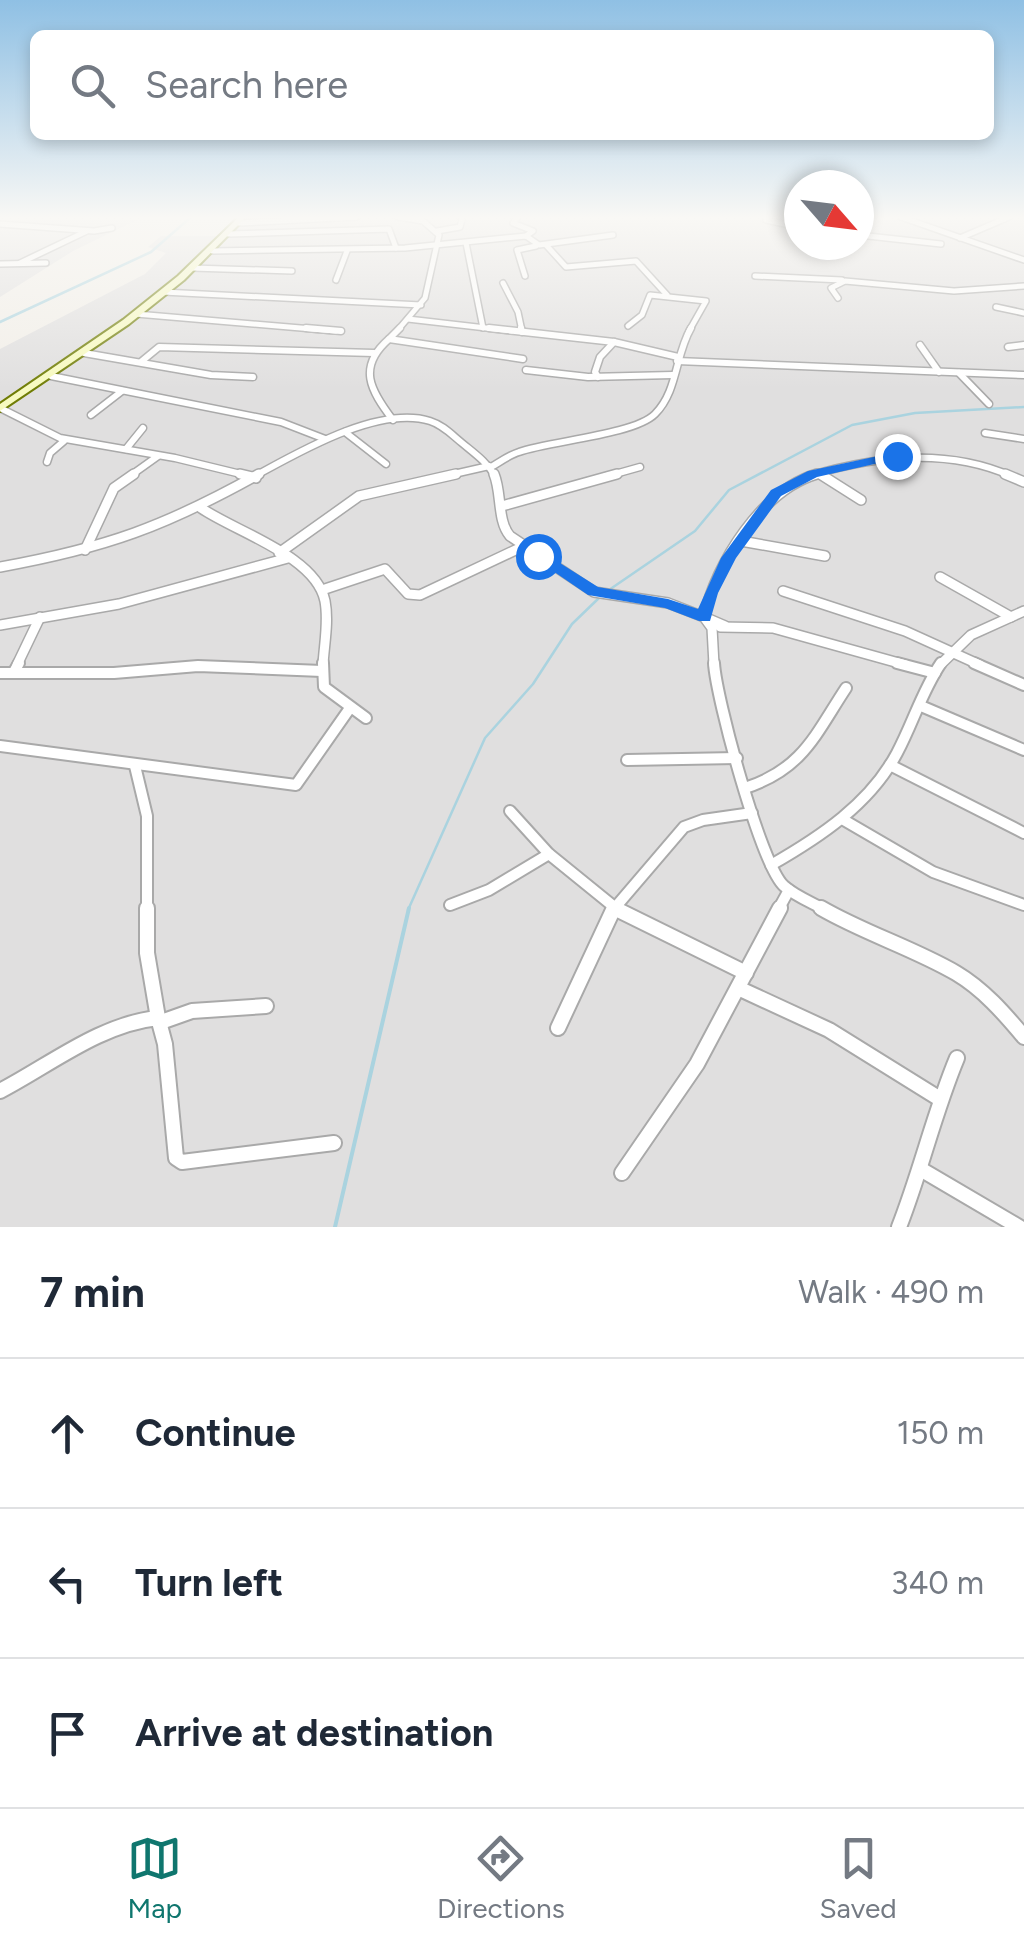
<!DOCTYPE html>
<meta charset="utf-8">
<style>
body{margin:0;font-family:Figtree,sans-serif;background:#f2f2f3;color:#1f2937}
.compass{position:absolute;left:784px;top:170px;width:90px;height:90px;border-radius:50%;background:#fff;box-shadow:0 5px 15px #0003;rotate:118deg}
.stop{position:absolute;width:30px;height:30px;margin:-22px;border:8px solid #1a73e8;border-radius:50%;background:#fff}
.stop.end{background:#1a73e8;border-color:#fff;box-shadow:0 2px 10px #0008}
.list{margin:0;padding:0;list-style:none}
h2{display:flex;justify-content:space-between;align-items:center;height:130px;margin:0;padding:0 40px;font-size:42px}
h2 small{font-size:32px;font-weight:400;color:#747a83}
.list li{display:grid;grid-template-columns:65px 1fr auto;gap:30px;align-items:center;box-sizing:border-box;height:150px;padding:0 40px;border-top:2px solid #e0e1e3}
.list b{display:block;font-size:38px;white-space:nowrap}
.list em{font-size:32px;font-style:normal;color:#747a83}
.icon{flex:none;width:55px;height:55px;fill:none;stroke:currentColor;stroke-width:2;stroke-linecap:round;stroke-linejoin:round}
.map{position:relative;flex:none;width:1024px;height:1227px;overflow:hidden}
.search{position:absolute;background:#fff;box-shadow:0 5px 15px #0003;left:30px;right:30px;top:30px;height:110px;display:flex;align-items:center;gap:25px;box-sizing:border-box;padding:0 35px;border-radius:15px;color:#747a83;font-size:38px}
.sheet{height:580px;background:#fff}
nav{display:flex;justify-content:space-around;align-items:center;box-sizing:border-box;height:140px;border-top:2px solid #e0e1e3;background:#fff;font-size:28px;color:#747a83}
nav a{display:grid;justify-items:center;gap:5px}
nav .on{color:#0f766e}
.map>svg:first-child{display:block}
</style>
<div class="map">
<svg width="1024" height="1227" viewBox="0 0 1024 1227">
<rect width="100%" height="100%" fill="#f2efe9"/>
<g fill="#e0dfdf">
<path d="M 0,217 L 143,217 L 73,251 L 0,297 Z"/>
<path d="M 235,217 L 799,217 L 799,245 L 859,245 L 859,217 L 1024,217 L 1024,1227 L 0,1227 L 0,349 L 145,274 L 166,253 L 148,247 L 161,236 L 220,236 Z"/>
</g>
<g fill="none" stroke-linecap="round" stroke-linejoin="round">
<g stroke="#aad3df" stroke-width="2.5">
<path d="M 0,322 L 151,252 L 191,217"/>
<path d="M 606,592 L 695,531 L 729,490 L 852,425 L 915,413 L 1024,407"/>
<path d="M 408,910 L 485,738 L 533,684 L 572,624 L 600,597"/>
</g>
<path stroke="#aad3df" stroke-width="4" d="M 335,1227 L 409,908"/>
<defs>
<g id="street-far4">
<path d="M 518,217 L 513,223 L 533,231 L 526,236"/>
<path d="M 901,217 L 1024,260"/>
<path d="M 766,220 L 799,227"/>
<path d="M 239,223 L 356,217"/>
<path d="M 0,224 L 94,231 L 112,228"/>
<path d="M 437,231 L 460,227 L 462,219"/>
<path d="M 228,234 L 389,229 L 396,248"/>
<path d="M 859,235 L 941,244"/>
<path d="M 960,238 L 1009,217"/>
<path d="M 466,243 L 483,328"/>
<path d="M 546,245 L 566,267 L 636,261 L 667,295"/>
<path d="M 212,251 L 405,248 L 526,236 L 539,245 L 613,235"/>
<path d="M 20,263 L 87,231"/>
<path d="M 0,264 L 46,263"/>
<path d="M 192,268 L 292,271"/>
<path d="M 525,276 L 517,250 L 536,246"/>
<path d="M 755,276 L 842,280"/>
<path d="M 336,280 L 347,251"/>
<path d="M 503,283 L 518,312 L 522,331"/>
<path d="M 163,292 L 421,305"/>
<path d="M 838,298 L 831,288 L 845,281 L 954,291 L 1024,286"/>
<path d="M 996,307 L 1024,313"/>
<path d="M 136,314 L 336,331"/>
<path d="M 408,319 L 512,331"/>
<path d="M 628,326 L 642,315 L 650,295 L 706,301 L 689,331"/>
<path d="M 397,331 L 425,298 L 439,235 L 423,221 L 398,217"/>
</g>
<g id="street-far3">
<path d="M 306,328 L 341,331"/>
<path d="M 489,328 L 614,342 L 678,357"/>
<path d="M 521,328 L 522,332"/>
<path d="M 389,339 L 400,328"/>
<path d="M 920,345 L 939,372"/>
<path d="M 1008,347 L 1024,345"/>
<path d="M 84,353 L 211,375 L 253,377"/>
<path d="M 142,361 L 159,347 L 374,353"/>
<path d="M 677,361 L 1024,375"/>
<path d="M 526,370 L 588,377 L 673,375"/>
<path d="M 959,373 L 989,404"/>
<path d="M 51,376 L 281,422 L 325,439"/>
<path d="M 598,377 L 595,372 L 600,357 L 614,342"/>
<path d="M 0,408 L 60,438 L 175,458 L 249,476"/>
<path d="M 91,415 L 122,391"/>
<path d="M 393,420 C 370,390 357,367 389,339 L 523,359"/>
<path d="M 345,432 L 386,464"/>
<path d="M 985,433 L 1024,439"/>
<path d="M 126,449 L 143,428"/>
<path d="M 47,462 L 50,453 L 64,441"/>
<path d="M 491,467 C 500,462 509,455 519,452 C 549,441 634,435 655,414 C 678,391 675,355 691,328"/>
<path d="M 819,473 L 824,476"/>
<path d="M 130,476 L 158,456"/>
<path d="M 255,476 C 299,452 379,405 430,421 C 443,425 452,435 462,443 C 474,453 487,462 495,476"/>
<path d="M 445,476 L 489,466"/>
<path d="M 608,476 L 640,467"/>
<path d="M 808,476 C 874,456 946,447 1011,476"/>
</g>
<g id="street-far2">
<path d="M 240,474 L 256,478"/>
<path d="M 494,474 C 502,493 497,521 510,536 L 594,592 L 668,603 L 704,617 L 712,628 L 714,665"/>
<path d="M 820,474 L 861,500"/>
<path d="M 1005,474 L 1024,482"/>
<path d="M 502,506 L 617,474"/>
<path d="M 201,508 C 236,532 316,556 325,601 C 329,622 324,645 323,665"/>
<path d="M 741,541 L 825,556"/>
<path d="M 85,550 L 114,488 L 134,474"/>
<path d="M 279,553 L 359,496 L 456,474"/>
<path d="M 0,567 C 106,548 166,526 259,474"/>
<path d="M 940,577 L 1011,617"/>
<path d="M 322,590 L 385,569 L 408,594 L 420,595 L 524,546"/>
<path d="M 783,591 L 905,631 L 980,665"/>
<path d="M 0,625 L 119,604 L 288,558"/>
<path d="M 725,626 L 704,617 C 716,563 762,490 817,474"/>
<path d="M 720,627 L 773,628 L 906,665"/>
<path d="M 17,665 L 40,617"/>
<path d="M 940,665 L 971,635 L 1024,611"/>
</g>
<g id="street-far1">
<path d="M 323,663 L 324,687 L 366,718"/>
<path d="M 714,663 C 716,698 761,865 784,886 C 795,896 813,903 825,910"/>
<path d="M 897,663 L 935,673"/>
<path d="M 974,663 L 1024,685"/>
<path d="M 15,670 L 19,663"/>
<path d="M 0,673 L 114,673 L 198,666 L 322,671"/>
<path d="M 921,706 L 1024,750"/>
<path d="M 0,746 L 296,785 L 350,708"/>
<path d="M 627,760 L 737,758"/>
<path d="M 890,765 L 1024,833"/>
<path d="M 135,766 L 147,816 L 147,910"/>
<path d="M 745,788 C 803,769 815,735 846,688"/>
<path d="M 510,811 L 549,854 L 618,910"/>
<path d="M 842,819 L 933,872 L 1024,905"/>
<path d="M 771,865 C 820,837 870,804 897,753 C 913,723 922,691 941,663"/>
<path d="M 450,905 L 489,890 L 549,854"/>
<path d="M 613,910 L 684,827 L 703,820 L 752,813"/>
<path d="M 778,910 L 789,890"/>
</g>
<g id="street">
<path d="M 147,908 L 147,953 L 158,1018"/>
<path d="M 614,908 L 746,973"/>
<path d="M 821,908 C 864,933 913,948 956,973 C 983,989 1004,1013 1024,1037"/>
<path d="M 738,988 L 829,1030 L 940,1099"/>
<path d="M 161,1022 L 192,1011 L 266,1006"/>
<path d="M 558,1028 L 614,908"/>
<path d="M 0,1091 C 50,1065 100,1024 158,1018 L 165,1044 L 176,1158 L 182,1162 L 334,1143"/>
<path d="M 922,1170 L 1019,1227"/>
<path d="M 622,1173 L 697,1064 L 780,908"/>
<path d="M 899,1227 C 921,1171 934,1113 957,1058"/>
</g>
<path id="secondary" d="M 239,217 L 246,217 L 184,280 L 129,324 L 0,411 L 0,404 L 123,320 L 178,276 Z"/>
</defs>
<use href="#street-far4" stroke="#a9a9a9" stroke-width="8"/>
<use href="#street-far3" stroke="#a9a9a9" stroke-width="9"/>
<use href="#street-far2" stroke="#a9a9a9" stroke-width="12"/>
<use href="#street-far1" stroke="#a9a9a9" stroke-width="14"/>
<use href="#street" stroke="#a9a9a9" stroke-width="18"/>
<use href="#secondary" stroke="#707d05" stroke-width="4"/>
<use href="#street-far4" stroke="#fff" stroke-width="5"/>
<use href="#street-far3" stroke="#fff" stroke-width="6"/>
<use href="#street-far2" stroke="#fff" stroke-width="9"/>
<use href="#street-far1" stroke="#fff" stroke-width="10"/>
<use href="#street" stroke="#fff" stroke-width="14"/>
<use href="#secondary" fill="#f7fabf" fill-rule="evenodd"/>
</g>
<linearGradient id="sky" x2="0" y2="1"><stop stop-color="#8fc0e4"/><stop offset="0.56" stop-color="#f9f8f5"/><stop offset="1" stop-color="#f9f8f5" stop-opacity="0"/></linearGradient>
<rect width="1024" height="389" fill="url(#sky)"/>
<path fill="#1a73e8" d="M 897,452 L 901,453 L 901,458 L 817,477 L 781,496 L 736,558 L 718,593 L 710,621 L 699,621 L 665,608 L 588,595 L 531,556 L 544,553 L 598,587 L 668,599 L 698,609 L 721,558 L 771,490 L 808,471 Z"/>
</svg>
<svg class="compass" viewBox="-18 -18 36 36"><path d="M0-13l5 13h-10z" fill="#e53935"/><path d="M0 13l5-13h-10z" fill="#747a83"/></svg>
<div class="stop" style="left:538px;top:556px"></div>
<div class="stop end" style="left:897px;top:456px"></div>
<div class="search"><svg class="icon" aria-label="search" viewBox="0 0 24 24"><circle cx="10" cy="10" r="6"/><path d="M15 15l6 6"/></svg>Search here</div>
</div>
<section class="sheet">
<h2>7 min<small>Walk · 490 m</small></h2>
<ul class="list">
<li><svg class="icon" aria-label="ahead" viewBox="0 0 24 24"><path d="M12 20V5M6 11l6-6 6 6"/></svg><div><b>Continue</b></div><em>150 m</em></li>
<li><svg class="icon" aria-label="left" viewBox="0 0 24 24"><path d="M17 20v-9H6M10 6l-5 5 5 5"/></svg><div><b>Turn left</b></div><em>340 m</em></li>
<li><svg class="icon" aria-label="arrive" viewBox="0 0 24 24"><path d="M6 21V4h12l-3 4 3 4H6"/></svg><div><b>Arrive at destination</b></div></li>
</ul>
</section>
<nav>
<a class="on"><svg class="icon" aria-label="map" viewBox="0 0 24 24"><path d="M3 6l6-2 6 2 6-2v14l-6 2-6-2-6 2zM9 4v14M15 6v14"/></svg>Map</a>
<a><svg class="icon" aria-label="directions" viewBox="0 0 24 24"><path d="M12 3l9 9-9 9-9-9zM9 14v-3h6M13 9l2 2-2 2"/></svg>Directions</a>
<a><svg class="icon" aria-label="saved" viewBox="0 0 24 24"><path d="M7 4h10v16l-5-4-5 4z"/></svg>Saved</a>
</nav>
